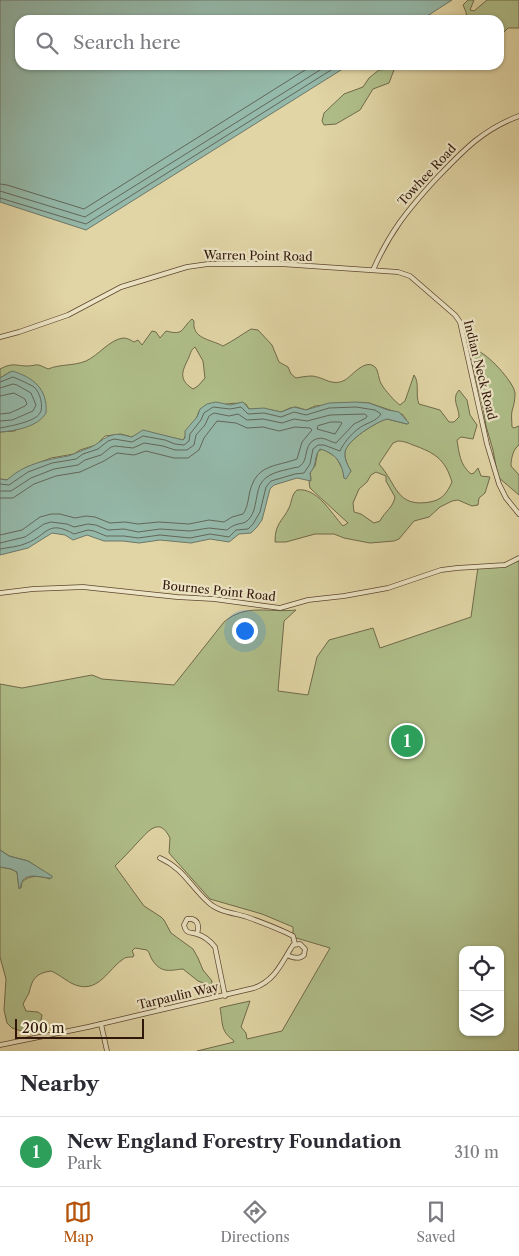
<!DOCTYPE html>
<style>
body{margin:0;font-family:"Libre Caslon Text",serif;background:#f2f2f3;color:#2b2b33}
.controls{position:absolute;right:15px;bottom:15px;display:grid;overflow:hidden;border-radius:10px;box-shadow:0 1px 4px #0004}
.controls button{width:45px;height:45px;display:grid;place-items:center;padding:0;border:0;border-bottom:1px solid #e1e1e2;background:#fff;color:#2b2b33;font:25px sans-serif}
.scale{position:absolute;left:15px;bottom:12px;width:129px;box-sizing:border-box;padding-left:5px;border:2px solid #31160a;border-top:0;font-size:14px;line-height:18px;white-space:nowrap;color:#31160a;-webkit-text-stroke:4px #ece4c4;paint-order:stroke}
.you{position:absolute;left:244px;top:630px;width:18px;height:18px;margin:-12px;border:4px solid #fff;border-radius:50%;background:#1a73e8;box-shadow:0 0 0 8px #1a73e833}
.badge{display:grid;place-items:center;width:32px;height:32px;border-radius:50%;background:#b45309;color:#fff;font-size:16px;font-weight:700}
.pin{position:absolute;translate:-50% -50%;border:2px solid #fff;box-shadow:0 1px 5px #0006}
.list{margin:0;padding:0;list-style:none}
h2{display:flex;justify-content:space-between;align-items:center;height:65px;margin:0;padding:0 20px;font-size:21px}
h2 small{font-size:16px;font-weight:400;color:#7c7c81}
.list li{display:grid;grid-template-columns:32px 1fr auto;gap:15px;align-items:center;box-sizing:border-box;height:70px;padding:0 20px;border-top:1px solid #e1e1e2}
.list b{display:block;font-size:19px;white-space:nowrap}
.list p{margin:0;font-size:16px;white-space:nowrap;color:#7c7c81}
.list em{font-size:16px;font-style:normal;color:#7c7c81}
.icon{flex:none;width:28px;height:28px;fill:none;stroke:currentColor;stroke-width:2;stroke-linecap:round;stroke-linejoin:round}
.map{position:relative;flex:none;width:519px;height:1051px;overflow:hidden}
.search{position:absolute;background:#fff;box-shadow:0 1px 4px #0004;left:15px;right:15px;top:15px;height:55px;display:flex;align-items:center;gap:12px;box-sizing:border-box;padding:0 18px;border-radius:15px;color:#7c7c81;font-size:19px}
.sheet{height:135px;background:#fff}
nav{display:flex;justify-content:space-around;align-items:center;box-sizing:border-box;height:70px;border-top:1px solid #e1e1e2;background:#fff;font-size:14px;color:#7c7c81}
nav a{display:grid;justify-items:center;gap:2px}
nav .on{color:#b45309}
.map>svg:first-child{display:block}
</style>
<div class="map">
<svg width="519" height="1051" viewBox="0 0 519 1051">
<rect width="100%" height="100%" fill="#e1d5a5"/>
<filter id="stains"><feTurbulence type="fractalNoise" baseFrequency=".004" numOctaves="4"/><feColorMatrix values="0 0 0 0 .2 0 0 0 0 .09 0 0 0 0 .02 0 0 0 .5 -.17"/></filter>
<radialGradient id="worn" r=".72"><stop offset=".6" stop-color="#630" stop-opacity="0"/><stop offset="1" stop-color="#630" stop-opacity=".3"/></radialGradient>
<g fill="#afbe89" stroke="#706a4a" fill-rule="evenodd">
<path d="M 468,0 L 474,0 L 470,10 L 474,11 L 487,0 L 519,0 L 519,28 L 508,28 L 499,37 L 499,20 L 467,20 L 466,12 L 463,5 Z"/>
<path d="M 391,69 L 394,70 L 389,83 L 373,89 L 360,110 L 336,124 L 324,125 L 322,121 L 324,113 L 344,94 L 363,87 L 369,78 L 379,70 Z"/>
<path d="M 192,319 L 194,321 C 192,339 210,339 223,346 C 233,341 241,335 251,329 L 258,330 L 272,345 L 279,362 L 288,367 L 291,374 L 296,378 C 301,377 307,376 312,376 C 324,377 332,387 345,380 C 352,376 365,358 375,367 C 379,371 378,380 382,385 C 384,389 396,403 400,405 L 405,401 L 414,375 C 420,383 415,395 419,404 L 440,410 L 449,422 L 454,422 L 459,417 C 459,407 451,399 459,390 L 467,400 L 470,415 L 477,425 L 473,439 L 461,437 L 457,440 C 459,453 460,465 471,474 L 474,473 L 478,468 L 481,476 L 490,477 L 485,493 L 479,498 L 478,505 L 472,506 L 458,500 L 452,501 L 440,507 L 429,517 L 414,521 L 399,539 L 394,541 L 370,543 L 344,538 L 334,534 L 315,534 L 286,542 L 275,542 C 275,523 282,522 289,508 C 292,502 291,495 297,490 C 317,487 331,513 343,526 L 348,523 L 310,488 L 309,482 L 311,479 L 310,472 L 315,466 L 318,451 L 323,449 L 336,457 L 343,470 L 344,478 L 351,471 C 348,466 344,458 345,452 C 347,440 376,422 387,419 L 407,424 L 406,419 L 402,414 L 369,403 L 346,403 L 315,406 L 306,410 L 296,407 L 290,408 L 281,412 L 272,410 L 249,409 L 246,404 C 230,401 214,407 199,411 L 197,417 L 183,440 L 143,431 L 132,437 L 121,434 L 105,436 L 96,445 L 80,450 L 74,454 L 51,458 L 25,468 L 8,480 L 0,479 L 0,432 L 15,431 L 44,397 C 39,381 26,376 10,372 L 0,378 L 0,369 C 13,362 16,366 28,366 C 40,365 35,363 48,369 C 60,364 74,366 86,361 C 99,355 109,340 123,338 C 128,338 130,340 134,342 L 138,340 L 142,345 L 152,331 L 156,332 L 160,338 L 166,331 C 185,336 181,328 192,319 ZM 195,347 L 203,361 L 205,378 L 198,386 L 193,389 C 177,379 183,370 189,357 C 191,352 191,350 195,347 ZM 398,441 C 404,441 408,443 413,445 C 435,453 445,459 452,482 C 447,493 442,500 430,502 C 396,508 397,484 379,464 L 393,443 ZM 376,472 L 386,476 L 386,481 L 395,497 C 393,508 385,511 380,521 L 374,523 L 361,514 L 354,512 L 353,503 L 359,489 L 367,482 L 371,475 Z"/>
<path d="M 477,351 C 486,352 514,382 515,393 C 515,400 514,405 512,411 C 511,416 512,422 512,427 L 514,428 L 519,426 L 519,445 C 513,449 511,459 511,466 L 519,475 L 519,495 L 498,477 L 493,450 L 486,426 L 483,408 L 472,364 L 471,358 Z"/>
<path d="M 519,561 L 519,1051 L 197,1051 L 234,1042 L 233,1040 C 220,1031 223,1022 220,1008 L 223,1007 L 250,1001 L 241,1027 L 246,1033 L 247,1039 L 282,1031 L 330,948 L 293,937 L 293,927 L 262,914 L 210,899 L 169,853 L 170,838 C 159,815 147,833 137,843 C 130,851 122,859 115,866 L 144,906 L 161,917 L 164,920 L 171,933 L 193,949 L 198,958 L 203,970 L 212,981 L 211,986 L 198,981 L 183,969 C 171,970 162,974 153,961 C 150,957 150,953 147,950 L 135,948 L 132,951 L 134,955 L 133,957 C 129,957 125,957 122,960 C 109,969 99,991 79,986 C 69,984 61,975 51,971 C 36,973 32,979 29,993 C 27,997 25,1000 23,1004 L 26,1011 L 38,1012 L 42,1015 L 40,1025 L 36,1031 L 28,1033 L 12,1028 L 7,1023 L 4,1010 L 6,979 L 0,957 L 0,867 L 11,869 L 17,872 L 19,888 L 21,888 L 22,882 C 30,874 41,876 50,879 L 43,871 L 28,861 L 9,856 L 0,850 L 0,684 L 22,688 L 92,675 L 102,679 L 174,685 L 224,622 C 246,603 269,613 296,610 L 284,621 L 278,691 L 308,695 L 317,657 L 329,640 L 373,628 L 380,648 L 471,617 L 478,567 L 502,566 ZM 463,950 L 500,950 L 500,1032 L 463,1032 Z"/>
</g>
<g fill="#94b8a9" stroke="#6c7769">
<path d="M 0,0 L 452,0 L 421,20 L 20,20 L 20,65 L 349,65 L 86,230 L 0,202 Z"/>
<path d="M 12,371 C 33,377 48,389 46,413 C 38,427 15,431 0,432 L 0,378 Z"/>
<path d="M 216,402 L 230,405 L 243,402 L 249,409 L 264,408 L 281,412 L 294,407 L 306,410 L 329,403 L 356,402 L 369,403 L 388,410 L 399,412 L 409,423 L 407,424 L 387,419 C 376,422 347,440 345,452 C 344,459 348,466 351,471 L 346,479 L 344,478 C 342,462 335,453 320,449 C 313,458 318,463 310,473 L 311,481 L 297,478 L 274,485 L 270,489 L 262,520 L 257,527 L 251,533 L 239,534 L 229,542 L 210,539 L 191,543 L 160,540 L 139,543 L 123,541 L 104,541 L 87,535 L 73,540 L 65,535 L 52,533 L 28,548 L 0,555 L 0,479 L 7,480 C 24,464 46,460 68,456 C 75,454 82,450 89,448 C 99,444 103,437 113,435 C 120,433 125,436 132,437 L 143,430 L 183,440 L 185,438 L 185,431 L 197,417 L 200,409 L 207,404 Z"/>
<path d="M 0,850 L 9,856 L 28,861 L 52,876 L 52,878 C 44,879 27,871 22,882 C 21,884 21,887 19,889 L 17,872 L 11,869 L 0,867 Z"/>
</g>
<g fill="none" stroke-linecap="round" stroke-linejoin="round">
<g stroke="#62675a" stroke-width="1">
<path d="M 0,184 L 7,185 L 84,209 L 313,65"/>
<path d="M 0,191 L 85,217 L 328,65"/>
<path d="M 0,198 L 86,224 L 339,65"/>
<path d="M 0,382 L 13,377 C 18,379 31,385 34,387 C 40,392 44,407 40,413 C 35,422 10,426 0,428"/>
<path d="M 0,388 L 13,384 L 17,385 L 31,393 L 36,405 L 33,411 L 12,420 L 0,421"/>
<path d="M 0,396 L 14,393 L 25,399 L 27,404 L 25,406 L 10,413 L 0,414"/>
<path d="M 331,422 L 340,422 L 342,423 L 335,434 L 317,429 L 318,426 Z"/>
<path d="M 0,484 L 9,485 L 28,472 L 52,463 L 76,459 L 83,454 L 98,449 L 108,441 L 114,439 L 132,442 L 143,436 L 165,440 L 175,444 L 184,445 L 189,441 L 190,434 L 201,420 L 204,413 L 213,407 L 230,409 L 241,407 L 248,414 L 264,413 L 281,417 L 294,412 L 306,415 L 329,408 L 356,407 L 375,410 L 381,414 C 376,422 365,423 358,429 C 351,434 343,444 340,451 L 324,445 L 318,445 L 313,449 L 310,464 L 304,473 L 295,474 L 271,481 L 266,487 L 260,512 L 253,524 L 248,529 L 236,530 L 229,537 L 210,534 L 190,538 L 160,535 L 138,538 L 124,536 L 106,536 L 94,531 L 88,530 L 74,534 C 47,519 48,535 27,543 C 19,547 9,547 0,549"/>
<path d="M 0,491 L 11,491 L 31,478 L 54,469 L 78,465 L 85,460 L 101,455 L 111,447 L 115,446 L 133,448 L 144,443 L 163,446 L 175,450 L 187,450 L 194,445 L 196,435 L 205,425 L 209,416 L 214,413 L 229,416 L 238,414 L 247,420 L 263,419 L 282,423 L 294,419 L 307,421 L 330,415 L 365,414 L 367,416 L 366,418 L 354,424 L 336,443 C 329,442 323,435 314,440 C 303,446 309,460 300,466 C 298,468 296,467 293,468 C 281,471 266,473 260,485 C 255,496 257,513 247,521 C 242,525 236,522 227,530 L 209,528 L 190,531 L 160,529 L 138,532 L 124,529 L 108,530 L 96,525 L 88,524 L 74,527 L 67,524 L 51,522 L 44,524 L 25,537 L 0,543"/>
<path d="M 0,498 L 13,498 L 34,484 L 56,476 L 80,472 L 104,461 L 117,453 L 134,455 L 146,451 L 174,458 L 188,458 L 199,450 L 204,438 L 217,421 L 236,423 L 247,428 L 263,427 L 279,431 L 295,427 L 310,428 L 312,430 L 302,442 L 297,459 C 275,467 257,464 250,491 C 248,499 248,507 243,514 L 232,517 L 224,522 L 209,520 L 189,524 L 159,522 L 138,524 L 125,522 L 110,523 L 95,517 L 86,516 L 75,518 L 60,514 L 51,514 L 40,517 L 22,530 L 0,535"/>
</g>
<defs>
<g id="street">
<path d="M 373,270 C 390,232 406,212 434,181 C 461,153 481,130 519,116"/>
<path d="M 0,337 L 19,332 L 68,315 L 121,287 L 187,267 L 208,264 L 281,264 L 398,272 L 410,276 L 455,315 L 460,322 L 487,444 L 499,484 L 506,498 L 519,514"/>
<path d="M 0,593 L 33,589 L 83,587 L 177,597 L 214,599 L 280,608 L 308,600 L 344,596 L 388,588 L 441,570 L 457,568 L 505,565 L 519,558"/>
<path d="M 160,858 C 184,869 190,886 208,902 C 218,912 235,913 247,917 C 261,922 274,927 287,933 L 293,936 L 295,944"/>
<path d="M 197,934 C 199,927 199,921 192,919 L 187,919 L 184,925 C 186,934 190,932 197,934 C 204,936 211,942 215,947 L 225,996"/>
<path d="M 101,1024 L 107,1051"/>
<path d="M 0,1045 L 88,1027 L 254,988 C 275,981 282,962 293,945 L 300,944 L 305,949 L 304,955 C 299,960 293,958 287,955"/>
</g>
</defs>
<use href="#street" stroke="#5d4631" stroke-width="5.5"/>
<use href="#street" stroke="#ece4c4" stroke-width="4"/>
</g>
<g text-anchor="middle" stroke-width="4.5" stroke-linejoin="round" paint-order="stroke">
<g font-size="12" fill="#31160a" stroke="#ece4c4">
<text transform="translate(427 175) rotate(-47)" y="4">Towhee Road</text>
<text transform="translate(258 256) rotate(1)" y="4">Warren Point Road</text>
<text transform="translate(480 370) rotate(76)" y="4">Indian Neck Road</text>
<text transform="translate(219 591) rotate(6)" y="4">Bournes Point Road</text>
<text transform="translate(178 996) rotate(-13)" y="4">Tarpaulin Way</text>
</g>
</g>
<rect width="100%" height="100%" filter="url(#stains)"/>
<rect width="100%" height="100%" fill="url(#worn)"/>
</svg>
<div class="controls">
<button><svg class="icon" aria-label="locate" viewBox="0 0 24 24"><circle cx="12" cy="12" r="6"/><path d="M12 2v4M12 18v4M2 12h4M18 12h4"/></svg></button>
<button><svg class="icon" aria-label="layers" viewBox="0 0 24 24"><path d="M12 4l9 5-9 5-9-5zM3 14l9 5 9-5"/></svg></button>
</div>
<div class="scale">200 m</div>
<div class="you"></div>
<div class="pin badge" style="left:407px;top:741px;background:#2e9e5b">1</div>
<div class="search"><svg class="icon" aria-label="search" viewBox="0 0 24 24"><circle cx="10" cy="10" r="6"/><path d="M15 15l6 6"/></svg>Search here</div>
</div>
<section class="sheet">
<h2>Nearby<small></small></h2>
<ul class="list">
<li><span class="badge" style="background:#2e9e5b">1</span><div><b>New England Forestry Foundation</b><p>Park</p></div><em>310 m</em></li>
</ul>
</section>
<nav>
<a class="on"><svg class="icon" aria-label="map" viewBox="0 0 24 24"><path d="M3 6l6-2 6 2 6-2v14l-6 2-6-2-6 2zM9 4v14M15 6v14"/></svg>Map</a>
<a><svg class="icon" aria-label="directions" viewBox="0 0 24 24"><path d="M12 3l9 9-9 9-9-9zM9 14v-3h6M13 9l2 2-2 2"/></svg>Directions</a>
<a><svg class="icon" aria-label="saved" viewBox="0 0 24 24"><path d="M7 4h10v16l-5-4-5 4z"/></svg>Saved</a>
</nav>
